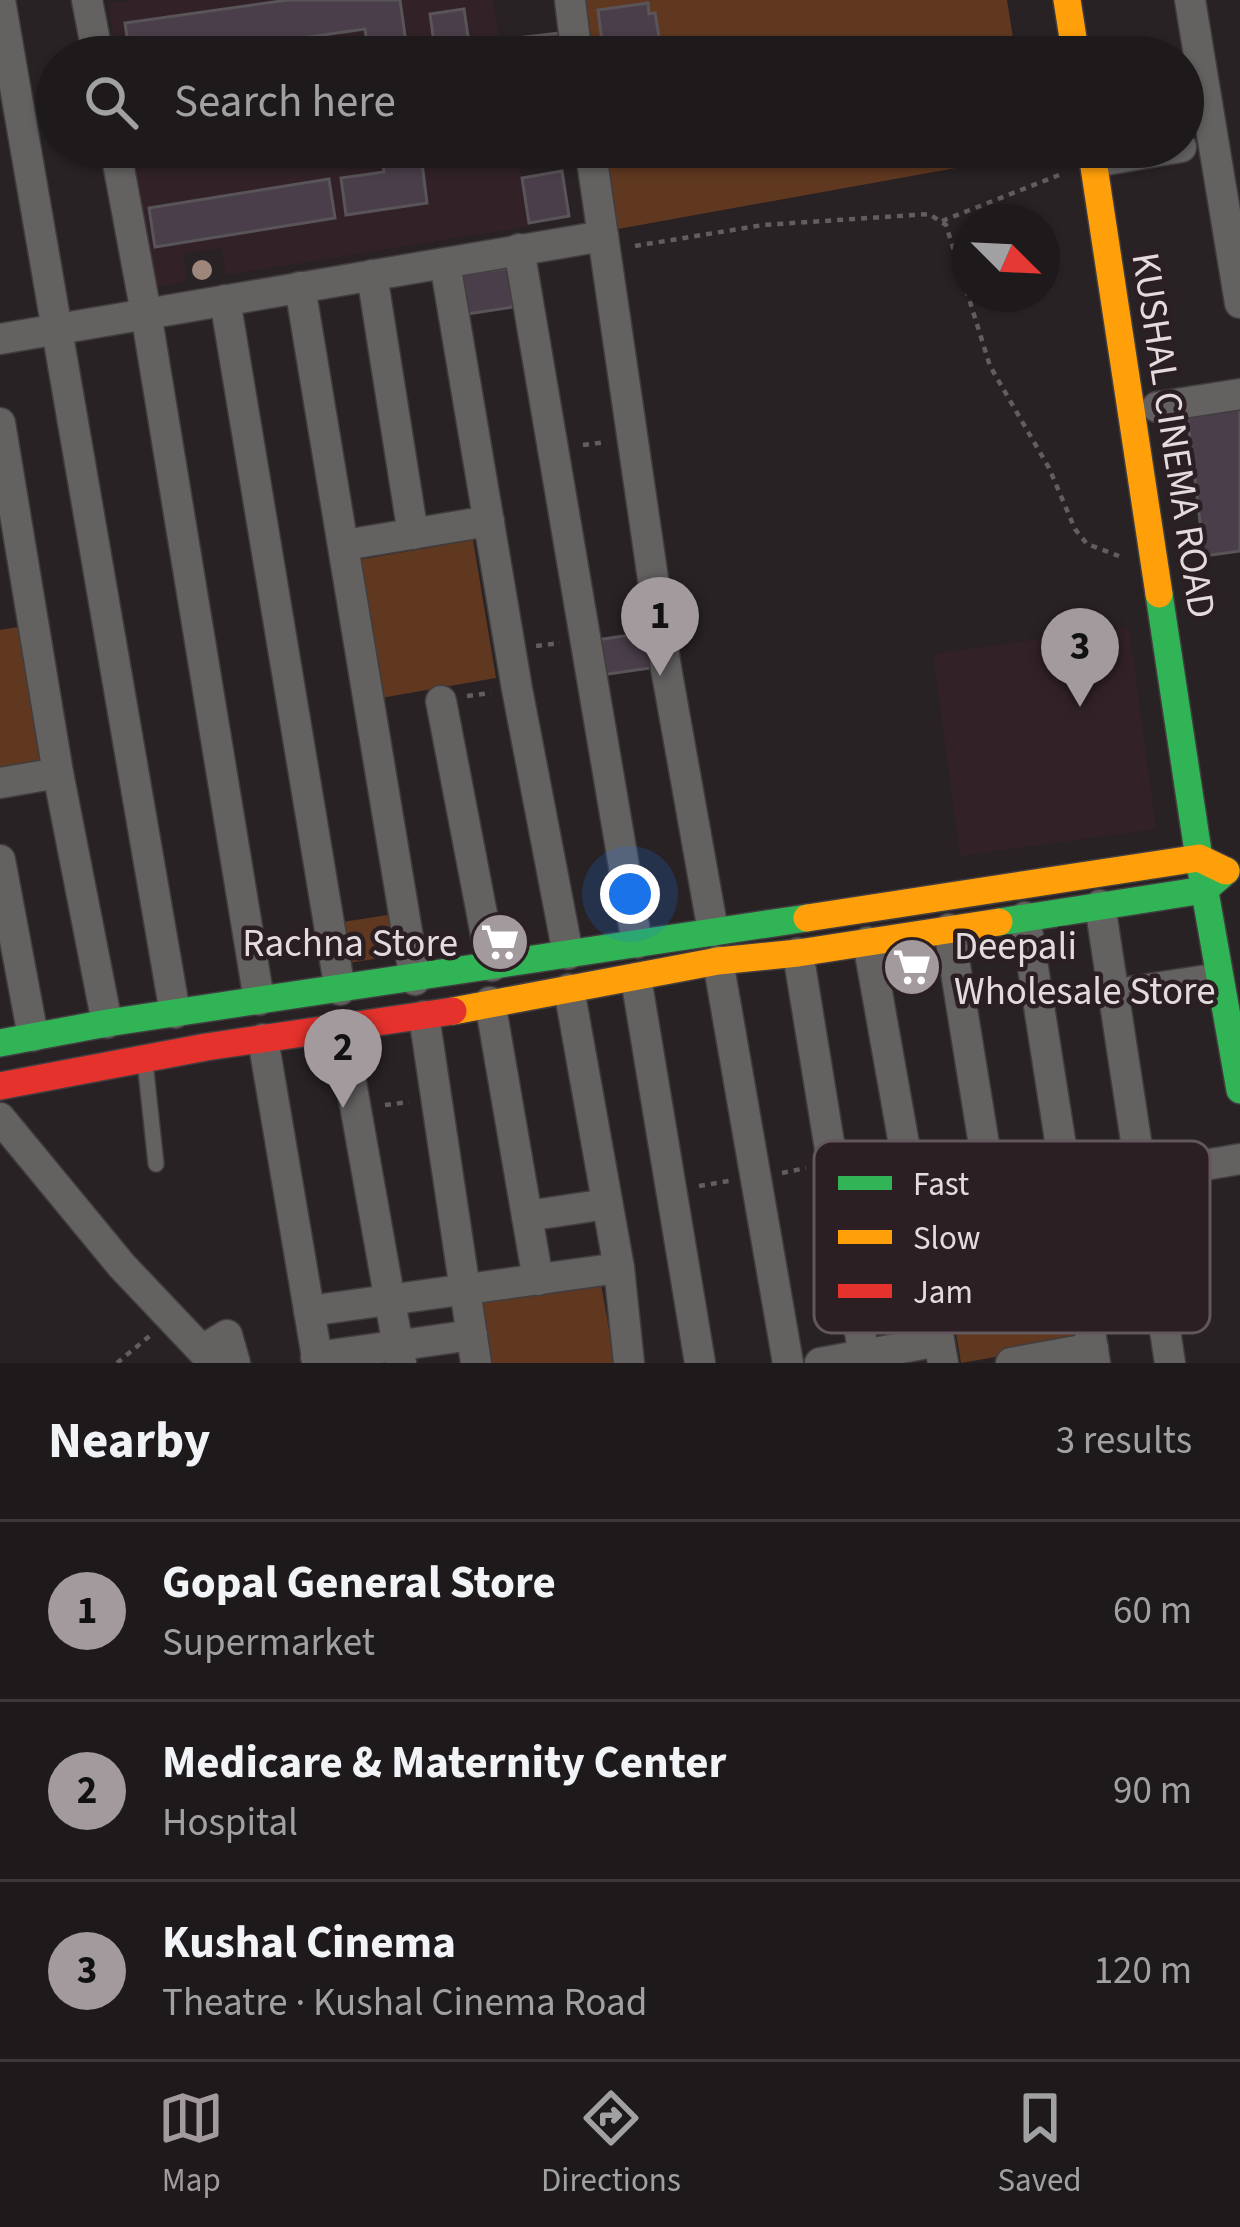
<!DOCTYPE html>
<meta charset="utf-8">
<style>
body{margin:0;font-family:"Source Sans 3",sans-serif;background:#2b2729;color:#f1f3f6}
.compass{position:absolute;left:952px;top:204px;width:108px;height:108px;border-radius:50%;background:#1e1a1c;box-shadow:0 3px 9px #0004;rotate:114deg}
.you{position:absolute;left:630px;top:894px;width:42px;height:42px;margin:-30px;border:9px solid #fff;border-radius:50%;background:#1a73e8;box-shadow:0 0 0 18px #1a73e833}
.badge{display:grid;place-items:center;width:78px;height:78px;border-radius:50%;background:#a29a9d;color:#111;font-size:39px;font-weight:700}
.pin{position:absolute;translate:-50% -99px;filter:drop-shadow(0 3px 6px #0008)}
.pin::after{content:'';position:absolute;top:63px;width:42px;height:36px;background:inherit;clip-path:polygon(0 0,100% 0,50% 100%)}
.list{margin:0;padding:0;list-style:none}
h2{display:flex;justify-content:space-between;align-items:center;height:156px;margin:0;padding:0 48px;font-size:51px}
h2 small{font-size:39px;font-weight:400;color:#a1a1a3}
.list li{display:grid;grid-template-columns:78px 1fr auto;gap:36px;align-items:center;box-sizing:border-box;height:180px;padding:0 48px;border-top:3px solid #3c383b}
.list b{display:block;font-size:45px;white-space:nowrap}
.list p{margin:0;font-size:39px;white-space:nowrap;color:#a1a1a3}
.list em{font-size:39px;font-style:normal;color:#a1a1a3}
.icon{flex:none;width:66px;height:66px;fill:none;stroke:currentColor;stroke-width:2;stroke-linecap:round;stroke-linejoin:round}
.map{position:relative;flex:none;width:1240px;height:1363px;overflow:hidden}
.search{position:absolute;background:#1e1a1c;box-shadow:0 3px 9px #0004;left:36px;right:36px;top:36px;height:132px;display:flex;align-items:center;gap:30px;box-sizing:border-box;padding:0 42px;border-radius:66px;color:#a1a1a3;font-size:45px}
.sheet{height:696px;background:#1e1a1c}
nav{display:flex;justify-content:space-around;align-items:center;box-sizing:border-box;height:168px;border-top:3px solid #3c383b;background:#1e1a1c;font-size:33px;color:#a1a1a3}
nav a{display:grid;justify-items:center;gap:6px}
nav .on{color:#a29a9d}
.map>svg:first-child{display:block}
</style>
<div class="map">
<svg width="1240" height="1363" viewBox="0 0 1240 1363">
<rect width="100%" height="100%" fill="#282225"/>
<g fill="#322228">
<path d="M 130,0 L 493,0 L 502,57 L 117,57 L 108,4 Z"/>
<path d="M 131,147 L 517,147 L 530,226 L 226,275 L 221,248 L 183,254 L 187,282 L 154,287 Z"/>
<path d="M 1129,627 L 1156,829 L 960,856 L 933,654 Z"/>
</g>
<g fill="#603820">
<path d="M 585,0 L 1007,0 L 1016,57 L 590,57 Z"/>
<path d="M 599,147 L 1031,147 L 1033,154 L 607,231 Z"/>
<path d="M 473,540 L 496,678 L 375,699 L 352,561 Z"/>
<path d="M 24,626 L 47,764 L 0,772 L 0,630 Z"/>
<path d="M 394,914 L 400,955 L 342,964 L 336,923 Z"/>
<path d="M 1058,1203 L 1082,1342 L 961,1363 L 938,1224 Z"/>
<path d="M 600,1278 L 615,1363 L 491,1363 L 480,1299 Z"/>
</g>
<g fill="#493e49" stroke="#595458" stroke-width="3">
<path d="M 288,0 L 400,0 L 408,57 L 369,57 L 365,29 L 167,57 L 130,57 L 125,23 Z"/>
<path d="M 648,3 L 649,14 L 655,13 L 659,37 L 653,38 L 654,51 L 604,57 L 598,10 Z"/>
<path d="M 464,9 L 471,57 L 436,57 L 430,14 Z"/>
<path d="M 560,33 L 563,57 L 509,57 L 507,39 Z"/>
<path d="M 381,147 L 420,147 L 427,203 L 346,215 L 341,178 L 384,172 Z"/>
<path d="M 562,171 L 569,216 L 529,223 L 522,178 Z"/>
<path d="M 329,179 L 335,218 L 155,247 L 149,208 Z"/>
<path d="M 508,268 L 513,307 L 467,314 L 461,275 Z"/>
<path d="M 1240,406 L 1240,551 L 1204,556 L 1187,413 Z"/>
<path d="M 652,632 L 657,667 L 594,676 L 589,641 Z"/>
</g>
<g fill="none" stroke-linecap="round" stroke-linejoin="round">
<defs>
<g id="lane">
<path d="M 1113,987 L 1217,971"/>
<path d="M 145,1062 L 156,1164"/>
</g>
<g id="street">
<path d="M 0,0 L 175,1013"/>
<path d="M 87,0 L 98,57"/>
<path d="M 570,0 L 577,57"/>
<path d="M 1190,0 L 1240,303"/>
<path d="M 115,147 L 146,313 L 259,1000"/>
<path d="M 590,147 L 666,668 L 713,931"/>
<path d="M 1094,162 L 1181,147"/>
<path d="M 519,249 L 637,943"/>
<path d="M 445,263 L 517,689 L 568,954"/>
<path d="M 372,275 L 413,534"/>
<path d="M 300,287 L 415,980"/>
<path d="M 225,300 L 340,990"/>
<path d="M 0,339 L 603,236"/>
<path d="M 1157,407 L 1240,394"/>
<path d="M 0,423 L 58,773 L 107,1023"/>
<path d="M 345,545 L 489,521"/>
<path d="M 441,701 L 492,966"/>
<path d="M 0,783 L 58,773"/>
<path d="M 0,860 L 33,1036"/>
<path d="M 1100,905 L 1170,1363"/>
<path d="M 1025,917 L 1095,1363"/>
<path d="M 949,929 L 993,1200"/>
<path d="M 868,942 L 943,1363"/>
<path d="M 798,953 L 865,1363"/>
<path d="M 718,961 L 788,1363"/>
<path d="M 636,978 L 700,1363"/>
<path d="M 569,989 L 619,1268 L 629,1363"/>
<path d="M 490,1002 L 538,1280"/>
<path d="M 424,1016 L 476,1363"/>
<path d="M 341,1026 L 401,1363"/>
<path d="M 263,1039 L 318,1363"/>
<path d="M 0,1118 L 122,1266 L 214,1363"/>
<path d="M 917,1214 L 1240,1159"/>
<path d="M 527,1216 L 607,1204"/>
<path d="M 309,1311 L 619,1268"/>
<path d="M 202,1350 L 227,1335 L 235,1363"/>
<path d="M 316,1357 L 472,1335"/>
<path d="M 820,1363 L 939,1341"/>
<path d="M 1011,1363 L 1093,1348"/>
</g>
<g id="fast">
<path d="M 1159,594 L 1199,858 L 1240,1090"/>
<path d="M 999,922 L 1204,890 L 1226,871"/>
<path d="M 0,1043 L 107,1023 L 807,918"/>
</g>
<g id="slow">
<path d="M 1067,0 L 1076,57"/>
<path d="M 1091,147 L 1159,594"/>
<path d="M 807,918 L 1199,858 L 1226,871"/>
<path d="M 453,1011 L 718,961 L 798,953 L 999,922"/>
</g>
<path id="jam" d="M 0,1086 L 206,1047 L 453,1011"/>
</defs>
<use href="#lane" stroke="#413d3f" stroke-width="18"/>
<use href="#street" stroke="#413d3f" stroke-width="33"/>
<use href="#fast" stroke="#413d3f" stroke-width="30"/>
<use href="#slow" stroke="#413d3f" stroke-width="30"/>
<use href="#jam" stroke="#413d3f" stroke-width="30"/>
<g stroke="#615e5f" stroke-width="4.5" stroke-dasharray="6 6" stroke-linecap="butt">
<path d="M 942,221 L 1059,175"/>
<path d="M 635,246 L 763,225 L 929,214 L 946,225 L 990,366 L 1049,468 L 1075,529 L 1087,544 L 1119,556"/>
<path d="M 583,445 L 607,442"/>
<path d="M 536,646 L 560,643"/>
<path d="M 467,696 L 491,693"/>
<path d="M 385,1105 L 409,1102"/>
<path d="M 782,1173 L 806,1168"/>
<path d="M 699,1186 L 729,1181"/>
<path d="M 117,1363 L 152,1334"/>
</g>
<use href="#lane" stroke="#646161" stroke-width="15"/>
<use href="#street" stroke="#646161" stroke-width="30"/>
<use href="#fast" stroke="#30b455" stroke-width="27"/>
<use href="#slow" stroke="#ff9f0a" stroke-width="27"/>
<use href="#jam" stroke="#e5322d" stroke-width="27"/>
</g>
<circle fill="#9e867a" cx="202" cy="270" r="10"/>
<defs>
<symbol id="supermarket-disc" viewBox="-11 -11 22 22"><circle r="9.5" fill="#a29a9d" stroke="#2b1f24"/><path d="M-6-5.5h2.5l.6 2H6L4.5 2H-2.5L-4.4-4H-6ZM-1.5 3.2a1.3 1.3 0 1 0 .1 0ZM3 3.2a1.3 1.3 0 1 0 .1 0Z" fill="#fff"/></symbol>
</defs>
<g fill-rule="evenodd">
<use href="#supermarket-disc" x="467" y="909" width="66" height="66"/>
<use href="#supermarket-disc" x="879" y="934" width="66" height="66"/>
</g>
<g text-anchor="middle" stroke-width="9" stroke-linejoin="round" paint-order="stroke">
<g font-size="39" fill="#e3dbde" stroke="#2b1f24">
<text transform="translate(1175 435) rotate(81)" y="14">KUSHAL CINEMA ROAD</text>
</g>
<g font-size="39" fill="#e3dbde" stroke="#2b1f24" text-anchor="end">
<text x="458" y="956">Rachna Store</text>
<text x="954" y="959" text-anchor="start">Deepali<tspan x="954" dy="45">Wholesale Store</tspan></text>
</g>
</g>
<rect x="814" y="1141" width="396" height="192" rx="18" fill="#2b1f24" stroke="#62575c" stroke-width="3"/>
<rect x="838" y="1176" width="54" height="14" fill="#30b455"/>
<rect x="838" y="1230" width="54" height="14" fill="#ff9f0a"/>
<rect x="838" y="1284" width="54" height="14" fill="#e5322d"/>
<g font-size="33" fill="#e3dbde">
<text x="913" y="1195">Fast</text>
<text x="913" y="1249">Slow</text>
<text x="913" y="1303">Jam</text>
</g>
</svg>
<svg class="compass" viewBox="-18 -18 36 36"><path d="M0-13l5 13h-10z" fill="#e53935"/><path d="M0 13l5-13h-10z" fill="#a1a1a3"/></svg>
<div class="you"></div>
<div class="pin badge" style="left:660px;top:676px">1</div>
<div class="pin badge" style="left:343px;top:1108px">2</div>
<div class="pin badge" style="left:1080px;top:707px">3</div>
<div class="search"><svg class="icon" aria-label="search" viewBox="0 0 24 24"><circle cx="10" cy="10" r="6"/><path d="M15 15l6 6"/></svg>Search here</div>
</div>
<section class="sheet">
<h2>Nearby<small>3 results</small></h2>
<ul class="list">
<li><span class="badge">1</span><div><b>Gopal General Store</b><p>Supermarket</p></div><em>60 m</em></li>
<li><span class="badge">2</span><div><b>Medicare &amp; Maternity Center</b><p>Hospital</p></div><em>90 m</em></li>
<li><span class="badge">3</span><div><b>Kushal Cinema</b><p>Theatre · Kushal Cinema Road</p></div><em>120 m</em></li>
</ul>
</section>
<nav>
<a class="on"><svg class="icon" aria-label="map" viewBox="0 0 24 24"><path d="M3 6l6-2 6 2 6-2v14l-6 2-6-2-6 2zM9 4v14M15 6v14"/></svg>Map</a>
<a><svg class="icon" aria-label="directions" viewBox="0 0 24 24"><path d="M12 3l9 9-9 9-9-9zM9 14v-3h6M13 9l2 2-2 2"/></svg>Directions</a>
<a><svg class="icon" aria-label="saved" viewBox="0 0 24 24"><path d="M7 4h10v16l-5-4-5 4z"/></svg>Saved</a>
</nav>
